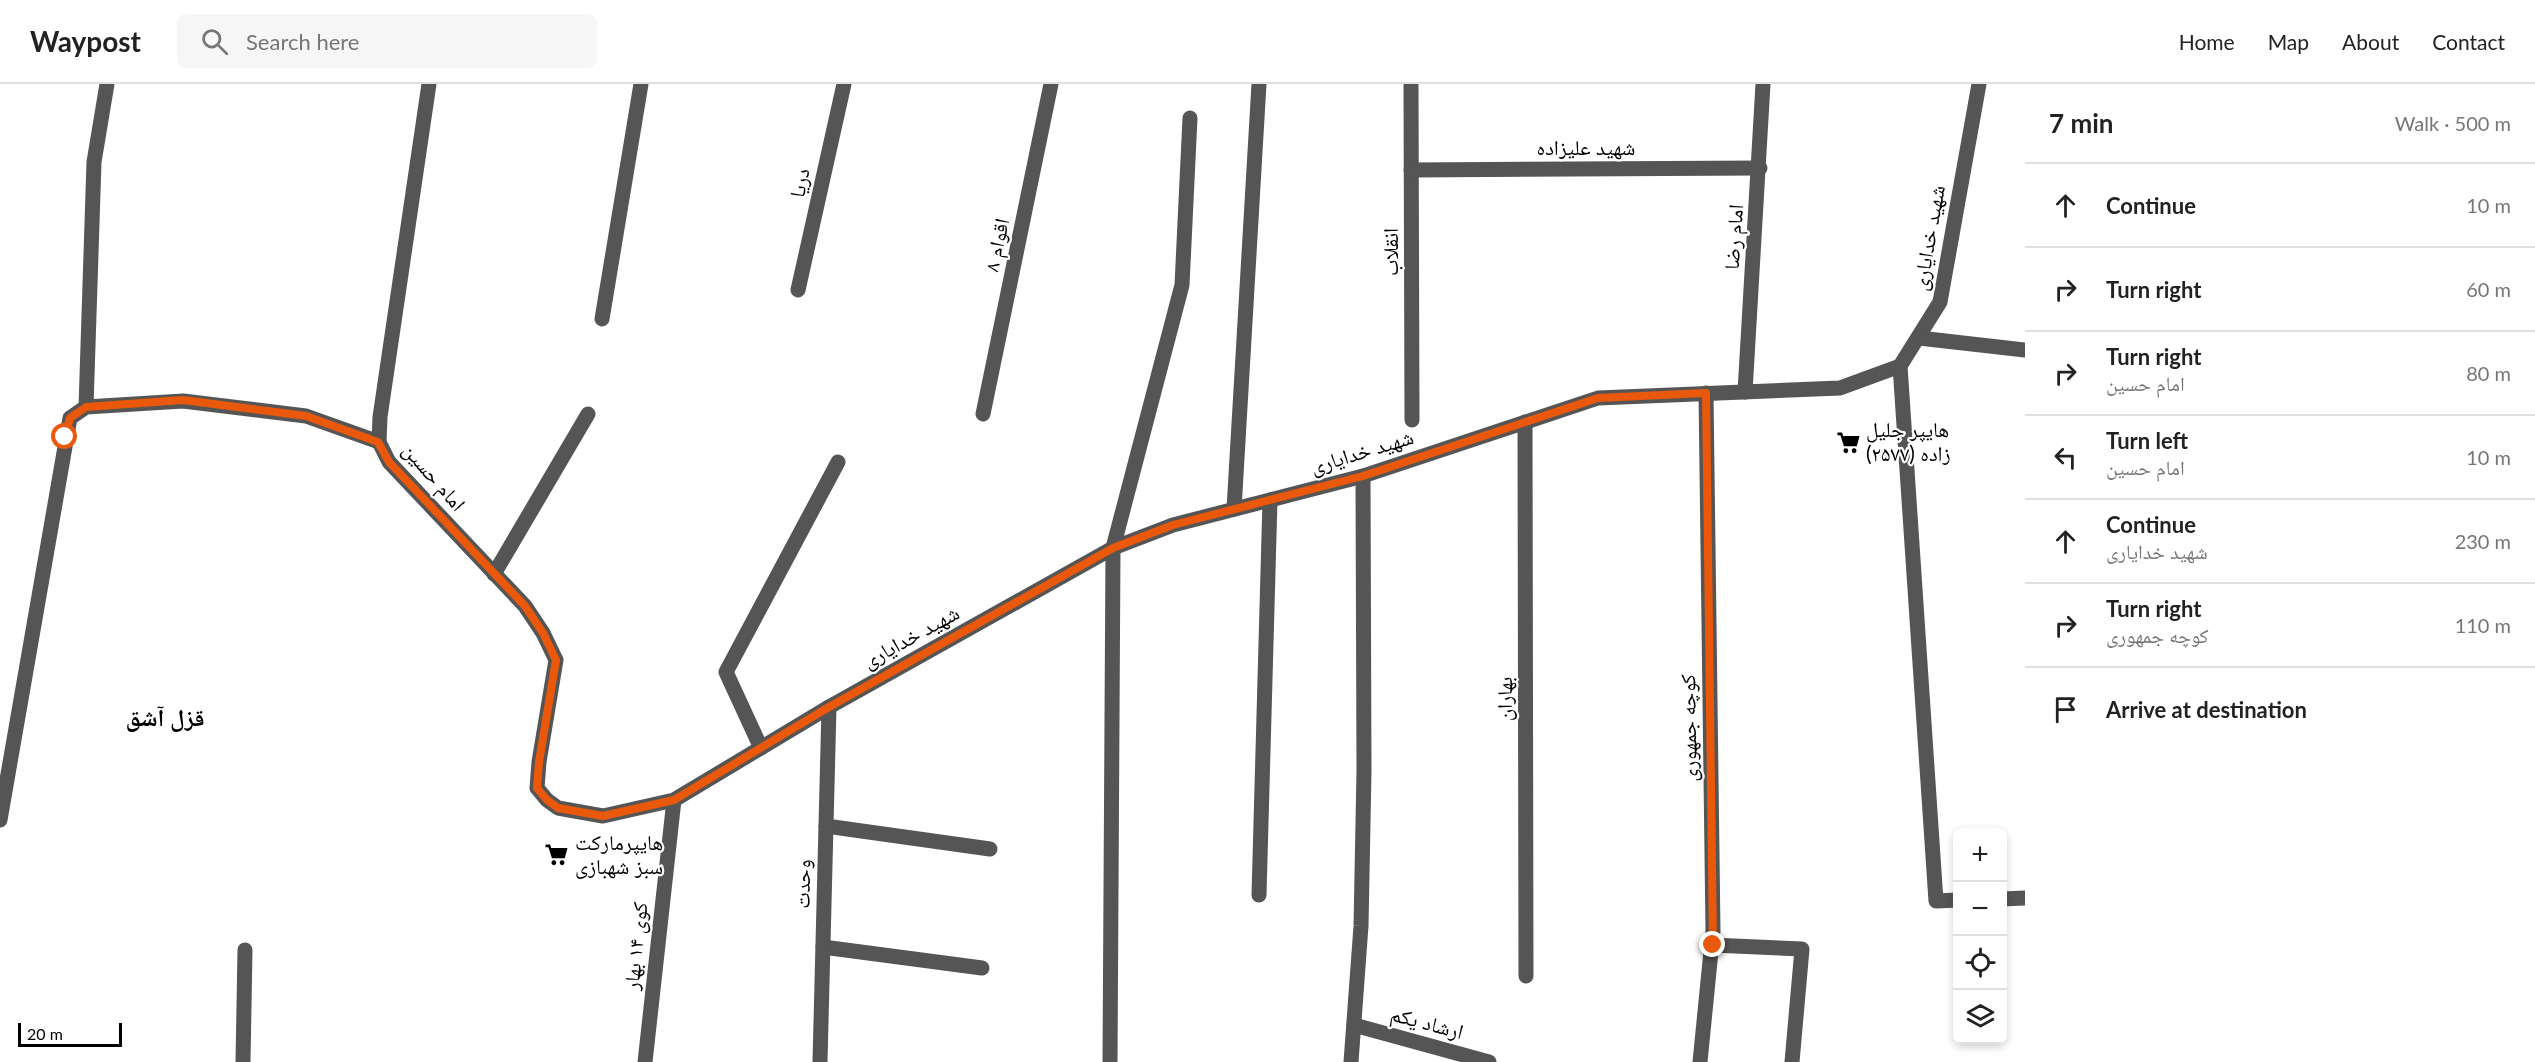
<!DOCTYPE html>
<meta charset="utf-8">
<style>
body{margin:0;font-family:Lato,"Noto Naskh Arabic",sans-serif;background:#f6f6f6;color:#222}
.controls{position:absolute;right:18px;bottom:18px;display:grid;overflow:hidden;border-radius:9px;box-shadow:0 3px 9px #0003}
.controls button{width:54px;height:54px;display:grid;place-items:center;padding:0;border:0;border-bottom:2px solid #e0e0e0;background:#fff;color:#222;font:30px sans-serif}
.scale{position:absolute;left:18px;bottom:15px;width:104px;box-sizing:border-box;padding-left:6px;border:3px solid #000;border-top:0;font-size:16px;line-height:21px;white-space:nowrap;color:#000;-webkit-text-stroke:4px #fff;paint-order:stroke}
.stop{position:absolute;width:18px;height:18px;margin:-14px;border:4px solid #ea580c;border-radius:50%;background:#fff}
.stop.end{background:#ea580c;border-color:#fff;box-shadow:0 2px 6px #0008}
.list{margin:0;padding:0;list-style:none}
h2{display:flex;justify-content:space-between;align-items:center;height:78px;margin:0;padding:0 24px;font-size:26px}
h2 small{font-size:20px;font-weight:400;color:#767676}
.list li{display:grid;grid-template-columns:39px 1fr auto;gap:18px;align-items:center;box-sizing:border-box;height:84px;padding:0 24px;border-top:2px solid #e0e0e0}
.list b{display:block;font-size:22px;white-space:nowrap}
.list p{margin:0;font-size:20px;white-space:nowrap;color:#767676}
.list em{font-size:20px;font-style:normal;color:#767676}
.icon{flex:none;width:33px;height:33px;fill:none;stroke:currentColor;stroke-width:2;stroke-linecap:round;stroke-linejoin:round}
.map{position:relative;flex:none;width:2025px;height:978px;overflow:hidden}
header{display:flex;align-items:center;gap:36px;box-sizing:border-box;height:84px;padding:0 30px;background:#fff;border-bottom:2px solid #e0e0e0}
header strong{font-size:28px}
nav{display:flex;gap:33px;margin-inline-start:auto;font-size:21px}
.search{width:420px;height:54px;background:#f6f6f6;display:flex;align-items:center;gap:15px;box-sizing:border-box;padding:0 21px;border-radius:9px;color:#767676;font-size:22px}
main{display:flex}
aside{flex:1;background:#fff}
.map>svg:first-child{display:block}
</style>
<header>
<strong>Waypost</strong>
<div class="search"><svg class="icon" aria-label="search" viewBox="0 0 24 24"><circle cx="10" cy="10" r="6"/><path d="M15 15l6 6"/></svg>Search here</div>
<nav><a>Home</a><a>Map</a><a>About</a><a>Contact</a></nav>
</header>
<main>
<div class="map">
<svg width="2025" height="978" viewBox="0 0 2025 978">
<rect width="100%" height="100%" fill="#fff"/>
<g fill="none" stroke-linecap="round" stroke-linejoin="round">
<g stroke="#555" stroke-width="15">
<path d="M 429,0 L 380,333 L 379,358 L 389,378 L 525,522 L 543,549 L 556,576 L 539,678 L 537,704 L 547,716 L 558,724 L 603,732 L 674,716 L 829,623 L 1113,464 L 1173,441 L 1363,392 L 1598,314 L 1840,304 L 1900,282 L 1940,218 L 1979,0"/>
<path d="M 1411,0 L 1412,336"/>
<path d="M 1411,86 L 1760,84"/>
<path d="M 798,206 L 844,0"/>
<path d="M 602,235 L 641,0"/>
<path d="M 1919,254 L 2025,266"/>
<path d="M 1900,282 L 1936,817 L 1958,816"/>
<path d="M 1745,308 L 1763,0"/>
<path d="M 86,323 L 94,78 L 107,0"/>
<path d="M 983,330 L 1051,0"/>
<path d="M 1525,338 L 1526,892"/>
<path d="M 1234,425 L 1259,0"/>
<path d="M 494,490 L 588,330"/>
<path d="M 761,664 L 726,588 L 838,378"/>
<path d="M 0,736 L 70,334 L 86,323 L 183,317 L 306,332 L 379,358"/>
<path d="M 826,742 L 990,765"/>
<path d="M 1259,811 L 1270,416"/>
<path d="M 2002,815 L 2025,814"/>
<path d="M 1712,861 L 1802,865 L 1792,978"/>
<path d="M 823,863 L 982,884"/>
<path d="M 1354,941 L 1489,978"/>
<path d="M 243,978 L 245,866"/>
<path d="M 645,978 L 674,716"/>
<path d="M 820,978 L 829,623"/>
<path d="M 1110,978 L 1113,464 L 1182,201 L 1190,34"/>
<path d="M 1351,978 L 1361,842 L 1364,687 L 1363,392"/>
<path d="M 1700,978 L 1713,847 L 1706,309"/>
</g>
</g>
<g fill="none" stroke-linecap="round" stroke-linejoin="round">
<path stroke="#ea580c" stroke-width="8" d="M 65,353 L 70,334 L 86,323 L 183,316 L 306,332 L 378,358 L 389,378 L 525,522 L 543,549 L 556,576 L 539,678 L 537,704 L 547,716 L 558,724 L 603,732 L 674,716 L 829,623 L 1113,464 L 1173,441 L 1363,392 L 1598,314 L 1706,309 L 1713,861"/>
</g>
<defs>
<symbol id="supermarket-bare" viewBox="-9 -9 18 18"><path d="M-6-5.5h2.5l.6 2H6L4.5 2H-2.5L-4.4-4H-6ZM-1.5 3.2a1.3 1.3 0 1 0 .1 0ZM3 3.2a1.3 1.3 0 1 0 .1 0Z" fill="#000" stroke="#fff" stroke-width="2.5" paint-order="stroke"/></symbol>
</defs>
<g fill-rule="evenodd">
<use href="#supermarket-bare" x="1832" y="342" width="33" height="33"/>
<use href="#supermarket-bare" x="540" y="754" width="33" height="33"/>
</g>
<g text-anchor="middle" stroke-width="4.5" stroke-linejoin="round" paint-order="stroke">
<g font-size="21" fill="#000" stroke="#fff">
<text x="1586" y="71">شهید علیزاده</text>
<text transform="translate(800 99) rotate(-78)" y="7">دریا</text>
<text transform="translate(1734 153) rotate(-86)" y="7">امام رضا</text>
<text transform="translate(1929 154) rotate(-80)" y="7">شهید خدایاری</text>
<text transform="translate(997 161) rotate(-78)" y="7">اقوام ۸</text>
<text transform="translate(1391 168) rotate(-90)" y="7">انقلاب</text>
<text transform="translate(1362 368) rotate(-17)" y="7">شهید خدایاری</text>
<text transform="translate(434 393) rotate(49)" y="7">امام حسین</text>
<text transform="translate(911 553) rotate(-29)" y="7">شهید خدایاری</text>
<text transform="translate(1505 615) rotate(-90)" y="7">بهاران</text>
<text transform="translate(1689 644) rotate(-91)" y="7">کوچه جمهوری</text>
<text transform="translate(803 800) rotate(-89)" y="7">وحدت</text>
<text transform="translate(636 862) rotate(-84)" y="7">کوی ۱۴ بهار</text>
<text transform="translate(1427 939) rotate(15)" y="7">ارشاد یکم</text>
</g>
<g font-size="21" fill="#000" stroke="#fff" text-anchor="start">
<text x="1866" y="353">هایپر جلیل<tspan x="1866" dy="24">زاده (۲۵۷۷)</tspan></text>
<text x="575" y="766">هایپرمارکت<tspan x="575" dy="24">سبز شهبازی</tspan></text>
</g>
<g font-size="24" font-weight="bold" fill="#000" stroke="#fff">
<text x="165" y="642">قزل آشق</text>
</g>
</g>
</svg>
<div class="controls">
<button>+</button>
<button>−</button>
<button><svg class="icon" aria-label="locate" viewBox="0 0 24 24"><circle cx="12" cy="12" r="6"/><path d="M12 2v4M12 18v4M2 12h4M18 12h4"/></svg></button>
<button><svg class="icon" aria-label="layers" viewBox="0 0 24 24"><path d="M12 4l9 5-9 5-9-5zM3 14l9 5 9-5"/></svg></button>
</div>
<div class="scale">20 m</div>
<div class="stop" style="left:65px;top:353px"></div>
<div class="stop end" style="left:1713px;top:861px"></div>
</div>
<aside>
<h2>7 min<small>Walk · 500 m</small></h2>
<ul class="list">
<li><svg class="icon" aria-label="ahead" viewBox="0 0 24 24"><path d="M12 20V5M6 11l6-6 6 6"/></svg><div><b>Continue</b></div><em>10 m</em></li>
<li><svg class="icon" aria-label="right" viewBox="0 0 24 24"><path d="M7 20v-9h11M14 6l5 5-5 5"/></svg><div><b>Turn right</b></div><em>60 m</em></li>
<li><svg class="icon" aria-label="right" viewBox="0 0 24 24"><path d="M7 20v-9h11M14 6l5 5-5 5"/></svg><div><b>Turn right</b><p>امام حسین</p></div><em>80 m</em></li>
<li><svg class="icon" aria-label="left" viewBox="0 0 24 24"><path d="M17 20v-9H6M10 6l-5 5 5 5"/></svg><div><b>Turn left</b><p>امام حسین</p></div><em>10 m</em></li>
<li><svg class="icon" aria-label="ahead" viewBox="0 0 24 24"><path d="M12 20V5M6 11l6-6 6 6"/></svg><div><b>Continue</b><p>شهید خدایاری</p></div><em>230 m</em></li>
<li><svg class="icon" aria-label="right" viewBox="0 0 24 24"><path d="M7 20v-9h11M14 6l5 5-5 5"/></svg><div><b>Turn right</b><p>کوچه جمهوری</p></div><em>110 m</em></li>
<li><svg class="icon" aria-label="arrive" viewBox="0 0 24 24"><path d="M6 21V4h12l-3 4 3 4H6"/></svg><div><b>Arrive at destination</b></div></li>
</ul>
</aside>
</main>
